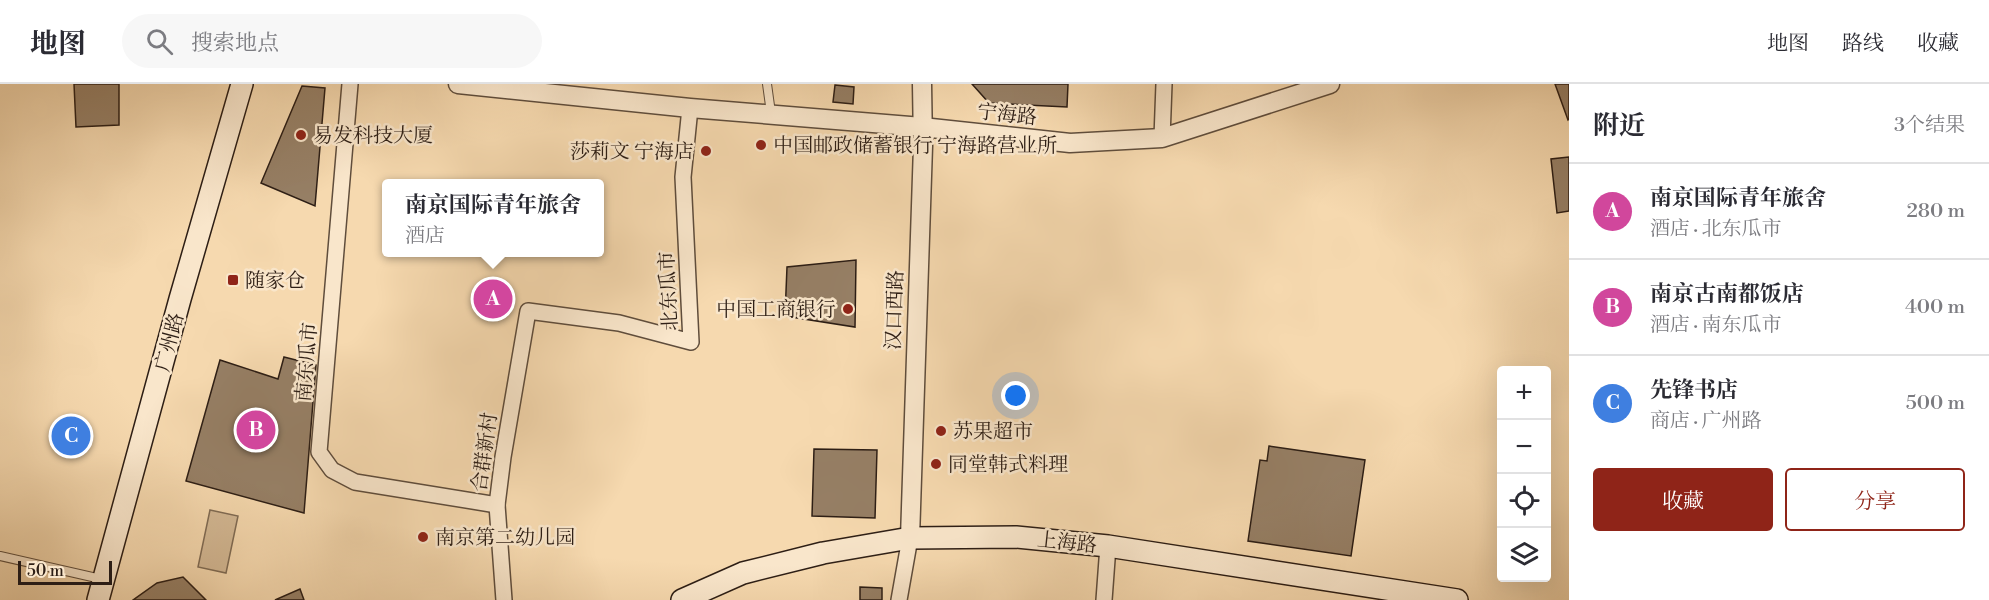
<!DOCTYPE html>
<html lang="zh">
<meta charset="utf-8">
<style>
body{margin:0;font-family:"Libre Bodoni","Noto Serif SC",serif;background:#f7f7f7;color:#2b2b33}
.controls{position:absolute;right:18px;bottom:18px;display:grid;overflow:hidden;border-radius:6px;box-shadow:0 6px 24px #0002}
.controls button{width:54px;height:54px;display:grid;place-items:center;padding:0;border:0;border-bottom:2px solid #e1e1e2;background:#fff;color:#2b2b33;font:30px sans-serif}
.scale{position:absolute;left:18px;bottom:15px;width:94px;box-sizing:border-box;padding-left:6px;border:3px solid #2d1e15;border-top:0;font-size:16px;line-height:21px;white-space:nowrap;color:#2d1e15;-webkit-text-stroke:4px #f9e6cb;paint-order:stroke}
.you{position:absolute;left:1016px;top:312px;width:21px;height:21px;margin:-15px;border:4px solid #fff;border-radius:50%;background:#1a73e8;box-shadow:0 0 0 9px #1a73e833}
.badge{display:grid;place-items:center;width:39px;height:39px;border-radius:50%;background:#8f2418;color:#fff;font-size:20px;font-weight:700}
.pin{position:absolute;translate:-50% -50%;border:3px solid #fff;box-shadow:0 2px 6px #0006}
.popup{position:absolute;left:382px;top:95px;width:222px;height:78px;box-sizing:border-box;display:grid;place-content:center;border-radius:6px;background:#fff;filter:drop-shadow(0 2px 4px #0005);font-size:20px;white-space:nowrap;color:#7c7c81}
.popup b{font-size:22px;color:#2b2b33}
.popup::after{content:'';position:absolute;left:50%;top:100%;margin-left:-12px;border:12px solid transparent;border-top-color:#fff}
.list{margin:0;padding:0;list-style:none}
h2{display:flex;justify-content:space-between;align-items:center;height:78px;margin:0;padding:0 24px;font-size:26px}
h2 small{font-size:20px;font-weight:400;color:#7c7c81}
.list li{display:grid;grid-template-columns:39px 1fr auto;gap:18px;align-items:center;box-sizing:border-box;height:96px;padding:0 24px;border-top:2px solid #e1e1e2}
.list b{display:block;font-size:22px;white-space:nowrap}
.list p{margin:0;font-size:20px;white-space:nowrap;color:#7c7c81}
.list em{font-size:20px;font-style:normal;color:#7c7c81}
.actions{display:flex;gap:12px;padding:18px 24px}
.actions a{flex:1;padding:14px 0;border:2px solid #8f2418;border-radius:6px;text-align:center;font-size:21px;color:#8f2418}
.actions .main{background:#8f2418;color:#fff}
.icon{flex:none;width:33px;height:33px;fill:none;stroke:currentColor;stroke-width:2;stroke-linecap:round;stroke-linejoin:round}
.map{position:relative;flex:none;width:1569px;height:516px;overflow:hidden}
header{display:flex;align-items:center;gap:36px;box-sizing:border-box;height:84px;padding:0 30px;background:#fff;border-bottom:2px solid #e1e1e2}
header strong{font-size:28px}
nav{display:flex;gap:33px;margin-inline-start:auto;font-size:21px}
.search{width:420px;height:54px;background:#f7f7f7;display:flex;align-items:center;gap:15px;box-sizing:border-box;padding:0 21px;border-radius:33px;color:#7c7c81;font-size:22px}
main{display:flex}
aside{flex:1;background:#fff}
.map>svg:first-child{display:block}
</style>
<header>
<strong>地图</strong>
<div class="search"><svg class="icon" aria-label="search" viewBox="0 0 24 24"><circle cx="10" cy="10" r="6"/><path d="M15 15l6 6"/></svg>搜索地点</div>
<nav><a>地图</a><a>路线</a><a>收藏</a></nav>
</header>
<main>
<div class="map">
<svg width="1569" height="516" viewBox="0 0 1569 516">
<rect width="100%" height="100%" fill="#f6d9af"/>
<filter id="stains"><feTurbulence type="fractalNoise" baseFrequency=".00333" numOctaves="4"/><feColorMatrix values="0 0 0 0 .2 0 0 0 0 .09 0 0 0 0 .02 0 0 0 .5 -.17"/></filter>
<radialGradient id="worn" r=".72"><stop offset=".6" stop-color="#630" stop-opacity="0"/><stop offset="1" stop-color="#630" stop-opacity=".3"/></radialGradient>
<path fill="#d4b995" stroke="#806c55" stroke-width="1.5" d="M 210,426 L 238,432 L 226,489 L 198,483 Z"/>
<g fill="#967f65" stroke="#2d1e15" stroke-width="1.5">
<path d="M 74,0 L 119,0 L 119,41 L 76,43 Z"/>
<path d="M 972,0 L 1068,0 L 1067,23 L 989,19 Z"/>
<path d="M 1555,0 L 1569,0 L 1569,35 L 1568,36 Z"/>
<path d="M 835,1 L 854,3 L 853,20 L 833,18 Z"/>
<path d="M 302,2 L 325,4 L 315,122 L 261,99 Z"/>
<path d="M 1569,73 L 1569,127 L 1557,129 L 1551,75 Z"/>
<path d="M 856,176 L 855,243 L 785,232 L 787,183 Z"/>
<path d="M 284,273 L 316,281 L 304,429 L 186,397 L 220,276 L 278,295 Z"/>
<path d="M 1269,362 L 1365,376 L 1351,472 L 1248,457 L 1260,376 L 1267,377 Z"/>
<path d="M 814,365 L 877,366 L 875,434 L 812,432 Z"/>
<path d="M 183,493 L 206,516 L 133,516 L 157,499 Z"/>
<path d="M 860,503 L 882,504 L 882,516 L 860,516 Z"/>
<path d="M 300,505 L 304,516 L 275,516 Z"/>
</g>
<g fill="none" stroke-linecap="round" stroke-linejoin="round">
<defs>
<g id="service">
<path d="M 767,0 L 771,29"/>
<path d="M 0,472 L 101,495"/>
</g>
<g id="minor">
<path d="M 350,0 L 319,368 L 332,386 L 355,398 L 497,421"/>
<path d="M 1162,54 L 1164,0"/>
<path d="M 504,516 L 497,421 L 503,373 L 528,227 L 619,239 L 691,258 L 683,93 L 690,24"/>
<path d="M 899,516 L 910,454"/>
<path d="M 1104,516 L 1108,462"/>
</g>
<g id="tertiary">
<path d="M 458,0 L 690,24 L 922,43 L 1070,59 L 1162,54 L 1330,0"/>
<path d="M 910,454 L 923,62 L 922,0"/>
</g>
<g id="secondary">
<path d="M 98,516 L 180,215 L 242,0"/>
<path d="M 682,516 L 743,489 L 823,469 L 910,454 L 1016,453 L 1108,462 L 1457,516"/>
</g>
</defs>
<use href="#service" stroke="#5f4d3c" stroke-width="10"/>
<use href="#minor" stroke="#5f4d3c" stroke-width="18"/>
<use href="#tertiary" stroke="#5f4d3c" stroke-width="21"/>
<use href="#secondary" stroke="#2d1e15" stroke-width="24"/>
<use href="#service" stroke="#f9e6cb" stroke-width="8"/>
<use href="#minor" stroke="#f9e6cb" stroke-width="15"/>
<use href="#tertiary" stroke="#f9e6cb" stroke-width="18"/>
<use href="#secondary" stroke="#f9e6cb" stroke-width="21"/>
</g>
<g fill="#8f2418" stroke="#f9e6cb" stroke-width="2">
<circle cx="301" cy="51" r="6"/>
<circle cx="761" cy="61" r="6"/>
<circle cx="706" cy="67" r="6"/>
<rect x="227" y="190" width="12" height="12" rx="3"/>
<circle cx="848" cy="225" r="6"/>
<circle cx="941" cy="347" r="6"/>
<circle cx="936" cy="380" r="6"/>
<circle cx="423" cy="453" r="6"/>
</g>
<g text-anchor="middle" stroke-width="5" stroke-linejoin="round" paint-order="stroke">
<g font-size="20" fill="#2d1e15" stroke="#f9e6cb">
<text transform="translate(1007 30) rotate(6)" y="7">宁海路</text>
<text transform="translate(668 207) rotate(-93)" y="7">北东瓜市</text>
<text transform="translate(894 226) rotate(-88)" y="7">汉口西路</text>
<text transform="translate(169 258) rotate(-75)" y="7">广州路</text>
<text transform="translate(306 278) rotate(-85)" y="7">南东瓜市</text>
<text transform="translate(484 368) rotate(-82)" y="7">合群新村</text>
<text transform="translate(1067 458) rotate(6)" y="7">上海路</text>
</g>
<g font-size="20" fill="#2d1e15" stroke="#f9e6cb" text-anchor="start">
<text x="313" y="58">易发科技大厦</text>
<text x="773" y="68">中国邮政储蓄银行 宁海路营业所</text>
<text x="694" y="74" text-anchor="end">莎莉文 宁海店</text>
<text x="245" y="203">随家仓</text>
<text x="836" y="232" text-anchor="end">中国工商银行</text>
<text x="953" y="354">苏果超市</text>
<text x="948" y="387">同堂韩式料理</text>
<text x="435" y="460">南京第二幼儿园</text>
</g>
</g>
<rect width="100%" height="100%" filter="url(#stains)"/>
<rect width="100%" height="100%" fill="url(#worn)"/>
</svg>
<div class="controls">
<button>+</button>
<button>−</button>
<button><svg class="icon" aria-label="locate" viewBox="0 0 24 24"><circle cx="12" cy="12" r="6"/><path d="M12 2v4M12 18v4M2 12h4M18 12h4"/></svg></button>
<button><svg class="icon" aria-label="layers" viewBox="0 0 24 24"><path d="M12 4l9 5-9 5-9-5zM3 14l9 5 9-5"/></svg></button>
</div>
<div class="scale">50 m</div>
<div class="you"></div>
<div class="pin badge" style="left:493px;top:215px;background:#d1479c">A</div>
<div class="popup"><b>南京国际青年旅舍</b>酒店</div>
<div class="pin badge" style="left:256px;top:346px;background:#d1479c">B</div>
<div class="pin badge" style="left:71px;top:352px;background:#3f7fe0">C</div>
</div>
<aside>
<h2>附近<small>3个结果</small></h2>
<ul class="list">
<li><span class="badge" style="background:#d1479c">A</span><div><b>南京国际青年旅舍</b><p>酒店 · 北东瓜市</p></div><em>280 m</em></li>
<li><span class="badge" style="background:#d1479c">B</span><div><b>南京古南都饭店</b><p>酒店 · 南东瓜市</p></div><em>400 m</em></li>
<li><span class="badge" style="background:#3f7fe0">C</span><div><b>先锋书店</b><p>商店 · 广州路</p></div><em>500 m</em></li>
</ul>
<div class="actions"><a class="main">收藏</a><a>分享</a></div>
</aside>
</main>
